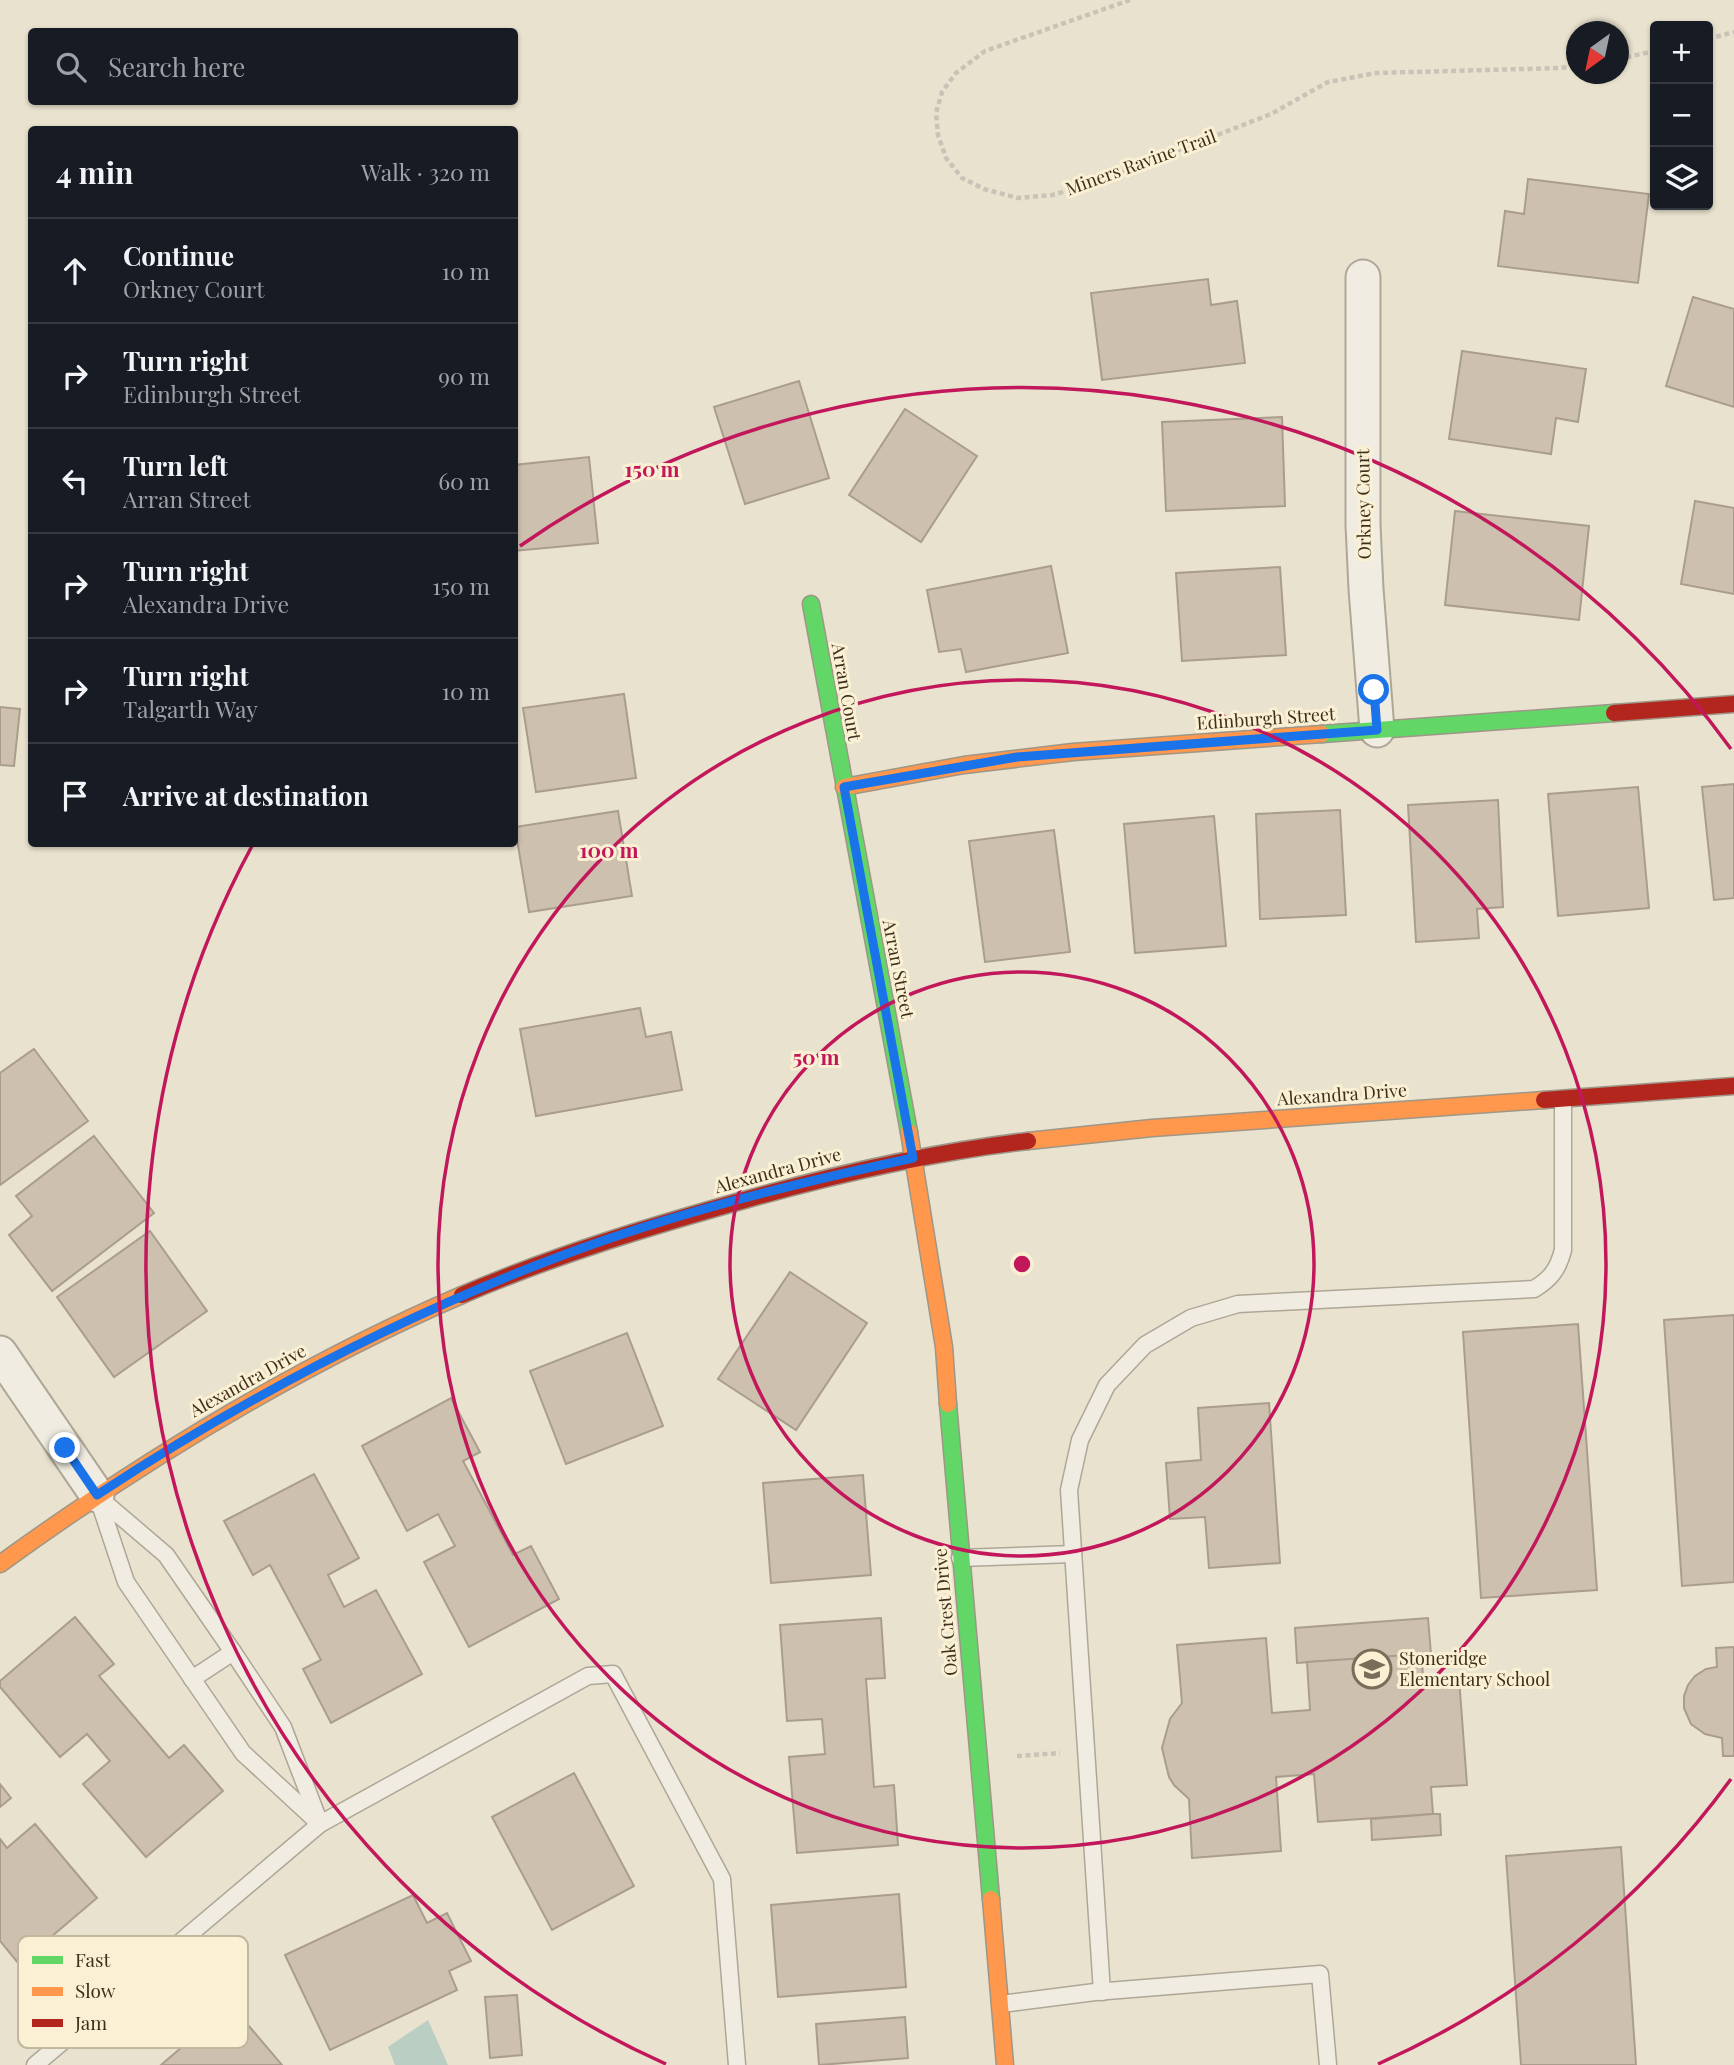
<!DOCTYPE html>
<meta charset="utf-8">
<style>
body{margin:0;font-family:"Playfair Display",serif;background:#242831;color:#f1f3f6}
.controls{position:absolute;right:21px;top:21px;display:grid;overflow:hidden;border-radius:7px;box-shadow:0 2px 5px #0004}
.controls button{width:63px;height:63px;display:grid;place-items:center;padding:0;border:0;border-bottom:2px solid #363941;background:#171b24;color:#f1f3f6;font:35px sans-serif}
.compass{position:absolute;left:1566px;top:21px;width:63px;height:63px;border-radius:50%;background:#171b24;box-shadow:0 2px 5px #0004;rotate:213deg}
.stop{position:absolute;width:21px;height:21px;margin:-16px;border:5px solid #1a73e8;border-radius:50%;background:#fff}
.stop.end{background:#1a73e8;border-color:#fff;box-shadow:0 2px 7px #0008}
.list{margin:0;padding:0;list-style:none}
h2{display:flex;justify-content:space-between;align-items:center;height:91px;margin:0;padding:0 28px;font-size:30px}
h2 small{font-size:23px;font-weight:400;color:#9ea1a6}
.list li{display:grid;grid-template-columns:46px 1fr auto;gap:21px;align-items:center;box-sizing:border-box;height:105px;padding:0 28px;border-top:2px solid #363941}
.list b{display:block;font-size:26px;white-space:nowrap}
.list p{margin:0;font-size:23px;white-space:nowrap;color:#9ea1a6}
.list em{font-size:23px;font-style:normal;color:#9ea1a6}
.icon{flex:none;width:38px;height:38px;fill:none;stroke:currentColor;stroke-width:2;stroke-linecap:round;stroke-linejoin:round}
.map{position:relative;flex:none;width:1734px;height:2065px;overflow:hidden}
.search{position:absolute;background:#171b24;box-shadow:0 2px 5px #0004;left:28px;top:28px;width:490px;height:77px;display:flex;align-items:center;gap:18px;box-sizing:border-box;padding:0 24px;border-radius:7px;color:#9ea1a6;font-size:26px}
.panel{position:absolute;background:#171b24;box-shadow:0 2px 5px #0004;left:28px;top:126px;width:490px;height:721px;border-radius:7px}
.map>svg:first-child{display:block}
</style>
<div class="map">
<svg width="1734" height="2065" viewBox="0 0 1734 2065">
<rect width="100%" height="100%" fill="#e9e2ce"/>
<path fill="#bacec3" d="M 428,2020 L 448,2065 L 395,2065 L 388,2047 Z"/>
<g fill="#cec0af" stroke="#aa9d8d" stroke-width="2">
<path d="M 1528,179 L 1649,194 L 1638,283 L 1498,266 L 1505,211 L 1524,214 Z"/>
<path d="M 1208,279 L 1211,305 L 1237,301 L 1245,363 L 1102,380 L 1091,293 Z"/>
<path d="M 1693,297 L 1734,309 L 1734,407 L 1666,386 Z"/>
<path d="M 1462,351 L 1586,369 L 1578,422 L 1556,418 L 1551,454 L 1449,439 Z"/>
<path d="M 799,381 L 829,478 L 745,504 L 714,407 Z"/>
<path d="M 905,409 L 977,456 L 921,542 L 849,495 Z"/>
<path d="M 1282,417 L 1285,506 L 1166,511 L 1162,422 Z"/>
<path d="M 589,457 L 598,543 L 514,551 L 514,465 Z"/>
<path d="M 1695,501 L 1734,508 L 1734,594 L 1681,584 Z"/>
<path d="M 1455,511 L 1589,526 L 1579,620 L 1445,605 Z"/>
<path d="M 1051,566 L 1068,653 L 966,672 L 961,649 L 939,652 L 927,590 Z"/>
<path d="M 1280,567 L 1286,655 L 1182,661 L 1176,573 Z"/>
<path d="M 624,694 L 636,778 L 536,792 L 523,708 Z"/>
<path d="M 0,707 L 20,709 L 14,766 L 0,765 Z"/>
<path d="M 1734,784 L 1734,898 L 1714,900 L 1702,787 Z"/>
<path d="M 1638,787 L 1649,908 L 1558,916 L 1548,794 Z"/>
<path d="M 1498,800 L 1503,907 L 1477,909 L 1479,938 L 1416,942 L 1408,805 Z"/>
<path d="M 1340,810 L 1346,915 L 1260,919 L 1256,814 Z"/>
<path d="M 618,811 L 632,896 L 529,912 L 515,827 Z"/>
<path d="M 1214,816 L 1226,946 L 1135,953 L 1124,824 Z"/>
<path d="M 1054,830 L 1070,952 L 985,962 L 969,841 Z"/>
<path d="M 640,1008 L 646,1037 L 671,1032 L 682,1090 L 536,1116 L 520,1029 Z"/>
<path d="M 34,1049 L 88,1121 L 0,1185 L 0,1073 Z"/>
<path d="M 94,1136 L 154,1213 L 52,1291 L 9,1235 L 32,1216 L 16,1196 Z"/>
<path d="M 150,1231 L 207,1311 L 114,1377 L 57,1297 Z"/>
<path d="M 790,1272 L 867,1323 L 796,1430 L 718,1379 Z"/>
<path d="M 1734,1315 L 1734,1582 L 1682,1586 L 1664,1320 Z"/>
<path d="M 1578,1324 L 1597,1590 L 1481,1598 L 1463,1332 Z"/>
<path d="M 627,1333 L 663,1426 L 566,1464 L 530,1371 Z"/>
<path d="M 451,1398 L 480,1452 L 463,1461 L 513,1555 L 531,1546 L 559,1599 L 469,1647 L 424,1562 L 455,1546 L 438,1514 L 407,1531 L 362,1446 Z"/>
<path d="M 1269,1403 L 1280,1563 L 1209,1568 L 1205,1517 L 1170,1519 L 1166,1463 L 1201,1460 L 1198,1408 Z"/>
<path d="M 314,1474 L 359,1558 L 328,1575 L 344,1607 L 376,1590 L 422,1674 L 331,1723 L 303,1669 L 321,1660 L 270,1565 L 253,1575 L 224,1521 Z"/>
<path d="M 863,1475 L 871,1575 L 771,1583 L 763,1483 Z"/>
<path d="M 75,1617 L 114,1664 L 99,1676 L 169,1758 L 184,1745 L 223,1791 L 146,1857 L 83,1784 L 110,1761 L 87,1734 L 60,1757 L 0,1687 L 0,1681 Z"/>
<path d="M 881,1618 L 885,1678 L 866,1679 L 874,1787 L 894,1785 L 898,1845 L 797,1853 L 789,1757 L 825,1754 L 822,1719 L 787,1721 L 780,1625 Z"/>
<path d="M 1428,1618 L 1431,1654 L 1297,1663 L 1295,1628 Z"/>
<path d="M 1266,1638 L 1272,1713 L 1310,1710 L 1307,1662 L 1422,1654 L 1423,1681 L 1459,1678 L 1467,1785 L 1431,1787 L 1433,1814 L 1318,1822 L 1314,1774 L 1276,1777 L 1281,1851 L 1192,1858 L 1189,1799 L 1174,1785 L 1169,1777 L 1162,1748 L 1170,1719 L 1182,1703 L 1177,1645 Z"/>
<path d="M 1734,1647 L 1734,1756 L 1723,1756 L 1722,1738 L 1705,1734 L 1691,1724 L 1684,1708 L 1684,1696 L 1688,1685 L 1695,1676 L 1706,1669 L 1717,1667 L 1716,1648 Z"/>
<path d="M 574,1773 L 634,1886 L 552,1930 L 492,1817 Z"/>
<path d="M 0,1784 L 11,1798 L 0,1807 Z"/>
<path d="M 1433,1814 L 1440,1814 L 1441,1835 L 1372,1840 L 1371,1819 Z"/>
<path d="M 35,1824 L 97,1898 L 19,1964 L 0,1941 L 0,1839 L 7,1848 Z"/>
<path d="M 1621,1847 L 1636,2065 L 1521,2065 L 1506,1856 Z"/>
<path d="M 899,1894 L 906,1987 L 778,1997 L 771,1905 Z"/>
<path d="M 413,1895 L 427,1923 L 447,1913 L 471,1961 L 449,1971 L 457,1990 L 330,2050 L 285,1955 Z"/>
<path d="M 517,1995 L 522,2055 L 490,2058 L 485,1997 Z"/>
<path d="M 231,2005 L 282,2065 L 161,2065 Z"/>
<path d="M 905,2017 L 908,2058 L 819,2065 L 816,2024 Z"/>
</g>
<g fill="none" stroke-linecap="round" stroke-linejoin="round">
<defs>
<g id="lane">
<path d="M 97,1495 L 126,1582 L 243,1753 L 320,1824"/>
<path d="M 98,1497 L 166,1555 L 233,1652 L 283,1727 L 319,1821"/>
<path d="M 960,1558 L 1073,1554"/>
<path d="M 192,1679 L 233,1652"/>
<path d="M 1102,1992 L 1069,1490 L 1080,1440 L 1107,1385 L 1145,1345 L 1191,1318 L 1238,1304 L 1534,1289 C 1551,1279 1558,1269 1563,1250 L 1563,1099"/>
<path d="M 1001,2004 L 1095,1992 L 1320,1974 L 1328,2065"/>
<path d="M 35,2065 L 320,1824 L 588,1676 L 613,1674 L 722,1879 L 737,2065"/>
</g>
<g id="street">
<path d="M 1363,277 L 1363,525 L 1366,589 L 1377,730"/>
<path d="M 0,1353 L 97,1495"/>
</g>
<g id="fast">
<path d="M 811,604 L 909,1132"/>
<path d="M 1322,734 L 1614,713"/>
<path d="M 948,1404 L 991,1899"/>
</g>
<g id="slow">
<path d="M 844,787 L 964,765 L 1073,752 L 1322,734"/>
<path d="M 909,1132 L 944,1347 L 948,1404"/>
<path d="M 1028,1141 L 1152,1128 L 1544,1100"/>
<path d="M 0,1564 C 145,1459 297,1366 462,1295"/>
<path d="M 991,1899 L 1005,2065"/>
</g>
<g id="jam">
<path d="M 1614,713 L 1734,704"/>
<path d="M 1544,1100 L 1734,1086"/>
<path d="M 462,1295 C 555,1255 651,1226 748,1199 C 841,1173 932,1152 1028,1141"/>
</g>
</defs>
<use href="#lane" stroke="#aea797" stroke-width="19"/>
<use href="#street" stroke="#aea797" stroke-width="37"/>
<use href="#fast" stroke="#9e9687" stroke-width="19"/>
<use href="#slow" stroke="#9e9687" stroke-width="19"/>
<use href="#jam" stroke="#9e9687" stroke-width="19"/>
<g stroke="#c9c3b7" stroke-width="4.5" stroke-dasharray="5 3.5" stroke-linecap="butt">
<path d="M 1130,0 L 985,51 L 956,73 L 942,92 L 936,113 L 938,135 L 946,158 L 962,178 L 984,189 L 1018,198 L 1052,195 L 1092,184 L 1271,114 L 1328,82 L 1376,73 L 1560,68 L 1576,66"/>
<path d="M 1708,39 L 1734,32"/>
<path d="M 1618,59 L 1655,51"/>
<path d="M 1017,1756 L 1060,1753"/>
</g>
<use href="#lane" stroke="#f0ece1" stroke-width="16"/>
<use href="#street" stroke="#f0ece1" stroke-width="33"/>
<use href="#fast" stroke="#63d668" stroke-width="16"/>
<use href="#slow" stroke="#ff974d" stroke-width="16"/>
<use href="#jam" stroke="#b3261e" stroke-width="16"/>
</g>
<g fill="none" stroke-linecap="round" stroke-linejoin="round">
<path stroke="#1a73e8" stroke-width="9" d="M 65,1448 L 97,1495 C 245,1398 400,1316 566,1254 C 678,1212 797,1183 913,1158 L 844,787 L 1017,757 L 1377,730 L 1374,690"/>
</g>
<g fill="none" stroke="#c2185b" stroke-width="3.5">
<circle cx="1022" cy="1264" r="292"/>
<circle cx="1022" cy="1264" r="584"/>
<path d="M1731 1779A876 876 0 0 1 1378 2064M666 2064A876 876 0 0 1 252 846M520 546A876 876 0 0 1 1731 749"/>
</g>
<defs>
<symbol id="school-ring" viewBox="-11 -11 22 22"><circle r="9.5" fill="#faf1d4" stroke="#7a6e5b" stroke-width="1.5"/><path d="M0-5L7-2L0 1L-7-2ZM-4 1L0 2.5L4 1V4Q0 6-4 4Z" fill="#7a6e5b"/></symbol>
</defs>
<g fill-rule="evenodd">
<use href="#school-ring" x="1350" y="1647" width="44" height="44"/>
</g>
<g text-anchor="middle" stroke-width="6" stroke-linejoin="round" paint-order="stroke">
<g font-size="18" fill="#3f2f1d" stroke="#faf1d4">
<text transform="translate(1141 163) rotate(-20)" y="6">Miners Ravine Trail</text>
<text transform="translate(1364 504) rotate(-91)" y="6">Orkney Court</text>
<text transform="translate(846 692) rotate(80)" y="6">Arran Court</text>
<text transform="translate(1266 719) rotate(-4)" y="6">Edinburgh Street</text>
<text transform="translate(898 969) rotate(79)" y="6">Arran Street</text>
<text transform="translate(1342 1095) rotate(-4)" y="6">Alexandra Drive</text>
<text transform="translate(778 1171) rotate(-15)" y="6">Alexandra Drive</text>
<text transform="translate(248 1381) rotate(-29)" y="6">Alexandra Drive</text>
<text transform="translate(946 1612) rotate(-95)" y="6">Oak Crest Drive</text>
</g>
<g font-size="18" fill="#3f2f1d" stroke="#faf1d4" text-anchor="start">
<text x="1399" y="1665">Stoneridge<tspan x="1399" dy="21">Elementary School</tspan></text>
</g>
</g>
<rect x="18" y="1936" width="230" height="112" rx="10" fill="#faf1d4" stroke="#c2b79d" stroke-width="2"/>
<rect x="32" y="1956" width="31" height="8" fill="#63d668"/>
<rect x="32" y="1987" width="31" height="9" fill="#ff974d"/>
<rect x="32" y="2019" width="31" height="8" fill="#b3261e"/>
<g font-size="19" fill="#3f2f1d">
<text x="75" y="1967">Fast</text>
<text x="75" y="1998">Slow</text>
<text x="75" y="2030">Jam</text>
</g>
<circle cx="1022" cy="1264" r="10" fill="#c2185b" stroke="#faf1d4" stroke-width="3.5"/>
<g font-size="21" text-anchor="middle" font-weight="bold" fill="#c2185b" stroke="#faf1d4" stroke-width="6" stroke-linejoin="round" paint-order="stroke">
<text x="652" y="477">150 m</text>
<text x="609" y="858">100 m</text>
<text x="816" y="1065">50 m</text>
</g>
</svg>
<div class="controls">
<button>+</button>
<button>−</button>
<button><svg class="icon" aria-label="layers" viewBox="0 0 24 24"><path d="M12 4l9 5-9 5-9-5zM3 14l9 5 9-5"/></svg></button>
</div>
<svg class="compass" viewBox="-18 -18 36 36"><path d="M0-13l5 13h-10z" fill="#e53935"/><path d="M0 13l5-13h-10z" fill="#9ea1a6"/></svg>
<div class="stop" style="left:1374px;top:690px"></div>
<div class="stop end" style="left:65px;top:1448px"></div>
<div class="search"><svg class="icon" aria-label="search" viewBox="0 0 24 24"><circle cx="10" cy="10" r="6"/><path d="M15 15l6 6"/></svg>Search here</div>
<section class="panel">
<h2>4 min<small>Walk · 320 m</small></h2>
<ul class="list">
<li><svg class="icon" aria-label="ahead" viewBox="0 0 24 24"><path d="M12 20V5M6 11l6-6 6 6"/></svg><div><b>Continue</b><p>Orkney Court</p></div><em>10 m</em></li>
<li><svg class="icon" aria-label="right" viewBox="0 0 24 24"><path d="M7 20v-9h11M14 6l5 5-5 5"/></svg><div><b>Turn right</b><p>Edinburgh Street</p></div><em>90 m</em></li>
<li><svg class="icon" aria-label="left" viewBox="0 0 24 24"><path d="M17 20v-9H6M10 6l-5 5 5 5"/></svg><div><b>Turn left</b><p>Arran Street</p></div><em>60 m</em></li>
<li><svg class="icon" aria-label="right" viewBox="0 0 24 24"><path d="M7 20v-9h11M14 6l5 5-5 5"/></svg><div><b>Turn right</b><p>Alexandra Drive</p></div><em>150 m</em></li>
<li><svg class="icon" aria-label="right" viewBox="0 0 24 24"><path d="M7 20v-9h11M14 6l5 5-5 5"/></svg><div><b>Turn right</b><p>Talgarth Way</p></div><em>10 m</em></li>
<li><svg class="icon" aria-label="arrive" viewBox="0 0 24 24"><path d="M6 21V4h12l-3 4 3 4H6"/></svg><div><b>Arrive at destination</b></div></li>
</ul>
</section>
</div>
